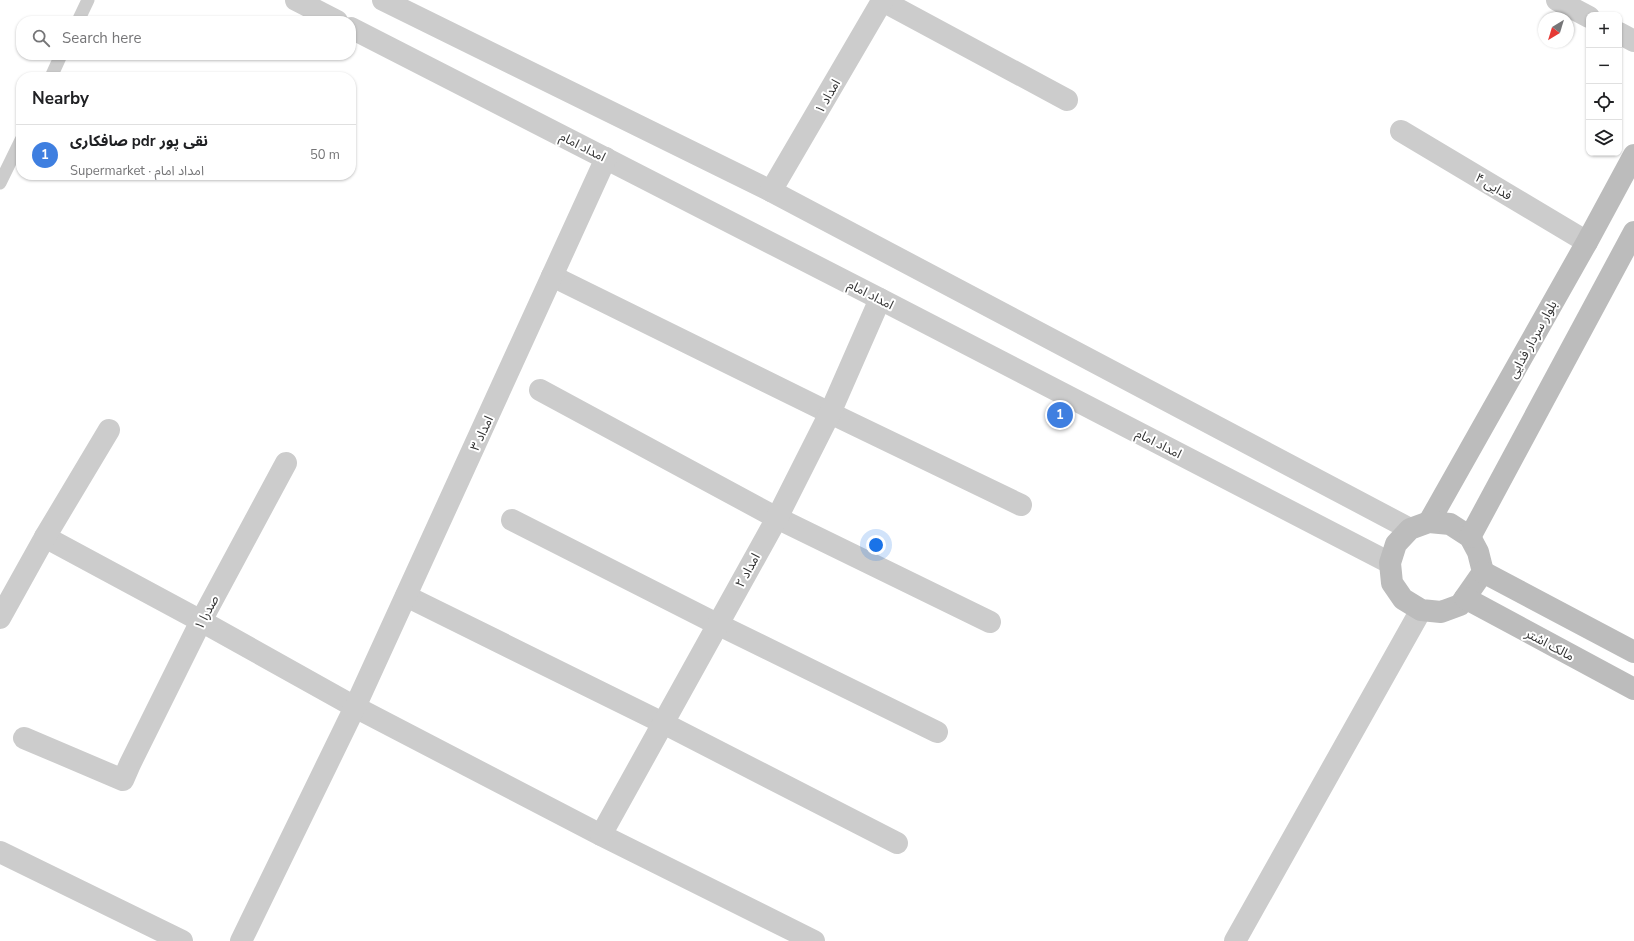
<!DOCTYPE html>
<meta charset="utf-8">
<style>
body{margin:0;font-family:"Nunito Sans","Noto Sans Arabic",sans-serif;background:#f6f6f6;color:#202124}
.controls{position:absolute;right:12px;top:12px;display:grid;overflow:hidden;border-radius:8px;box-shadow:0 1px 3px #0004}
.controls button{width:36px;height:36px;display:grid;place-items:center;padding:0;border:0;border-bottom:1px solid #e0e0e0;background:#fff;color:#202124;font:20px sans-serif}
.compass{position:absolute;left:1538px;top:12px;width:36px;height:36px;border-radius:50%;background:#fff;box-shadow:0 1px 3px #0004;rotate:218deg}
.you{position:absolute;left:876px;top:545px;width:14px;height:14px;margin:-10px;border:3px solid #fff;border-radius:50%;background:#1a73e8;box-shadow:0 0 0 6px #1a73e833}
.badge{display:grid;place-items:center;width:26px;height:26px;border-radius:50%;background:#1a73e8;color:#fff;font-size:13px;font-weight:700}
.pin{position:absolute;translate:-50% -50%;border:2px solid #fff;box-shadow:0 1px 4px #0006}
.list{margin:0;padding:0;list-style:none}
h2{display:flex;justify-content:space-between;align-items:center;height:52px;margin:0;padding:0 16px;font-size:17px}
h2 small{font-size:13px;font-weight:400;color:#757577}
.list li{display:grid;grid-template-columns:26px 1fr auto;gap:12px;align-items:center;box-sizing:border-box;height:56px;padding:0 16px;border-top:1px solid #e0e0e0}
.list b{display:block;font-size:15px;white-space:nowrap}
.list p{margin:0;font-size:13px;white-space:nowrap;color:#757577}
.list em{font-size:13px;font-style:normal;color:#757577}
.icon{flex:none;width:22px;height:22px;fill:none;stroke:currentColor;stroke-width:2;stroke-linecap:round;stroke-linejoin:round}
.map{position:relative;flex:none;width:1634px;height:941px;overflow:hidden}
.search{position:absolute;background:#fff;box-shadow:0 1px 3px #0004;left:16px;top:16px;width:340px;height:44px;display:flex;align-items:center;gap:10px;box-sizing:border-box;padding:0 14px;border-radius:16px;color:#757577;font-size:15px}
.panel{position:absolute;background:#fff;box-shadow:0 1px 3px #0004;left:16px;top:72px;width:340px;height:108px;border-radius:16px}
.map>svg:first-child{display:block}
</style>
<div class="map">
<svg width="1634" height="941" viewBox="0 0 1634 941">
<rect width="100%" height="100%" fill="#fff"/>
<g fill="none" stroke-linecap="round" stroke-linejoin="round">
<g stroke="#ccc" stroke-width="13">
<path d="M 78,21 L 88,0"/>
<path d="M 51,77 L 61,55"/>
<path d="M 0,183 L 21,140"/>
</g>
<g stroke="#ccc" stroke-width="22">
<path d="M 296,0 L 337,21"/>
<path d="M 383,0 L 771,191 L 1410,529"/>
<path d="M 881,0 L 1067,100"/>
<path d="M 1557,0 L 1589,17"/>
<path d="M 351,28 L 880,299 L 1390,563"/>
<path d="M 1619,33 L 1634,41"/>
<path d="M 1401,131 L 1587,242"/>
<path d="M 771,191 L 882,1"/>
<path d="M 552,276 L 830,413 L 1021,505"/>
<path d="M 540,390 L 777,518 L 990,622"/>
<path d="M 512,520 L 717,624 L 937,732"/>
<path d="M 45,537 L 201,621 L 355,707 L 601,835 L 814,941"/>
<path d="M 406,596 L 663,723 L 897,843"/>
<path d="M 0,618 L 45,537 L 109,430"/>
<path d="M 24,738 L 123,780 L 130,764 L 201,621 L 286,463"/>
<path d="M 601,835 L 777,518 L 830,413 L 880,299"/>
<path d="M 0,852 L 182,941"/>
<path d="M 241,941 L 355,707 L 606,158"/>
<path d="M 1235,941 L 1421,610"/>
</g>
<g stroke="#bcbcbc" stroke-width="22">
<path d="M 1429,522 L 1587,242 L 1634,155"/>
<path d="M 1429,522 L 1450,524 L 1470,537 L 1478,552 L 1483,572 L 1460,605 L 1441,612 L 1421,610 L 1403,599 L 1392,583 L 1390,563 L 1396,544 L 1410,529 Z"/>
<path d="M 1470,537 L 1634,232"/>
<path d="M 1483,572 L 1634,652"/>
<path d="M 1465,598 L 1634,689"/>
</g>
</g>
<g text-anchor="middle" stroke-width="4" stroke-linejoin="round" paint-order="stroke">
<g font-size="13" fill="#323232" stroke="#fff">
<text transform="translate(827 96) rotate(-60)" y="5">امداد ۱</text>
<text transform="translate(583 146) rotate(27)" y="5">امداد امام</text>
<text transform="translate(1494 186) rotate(31)" y="5">فدایی ۴</text>
<text transform="translate(871 294) rotate(27)" y="5">امداد امام</text>
<text transform="translate(1532 339) rotate(-61)" y="5">بلوار سردار فدایی</text>
<text transform="translate(481 433) rotate(-65)" y="5">امداد ۳</text>
<text transform="translate(1159 443) rotate(27)" y="5">امداد امام</text>
<text transform="translate(747 570) rotate(-61)" y="5">امداد ۲</text>
<text transform="translate(206 612) rotate(-62)" y="5">صدرا ۱</text>
<text transform="translate(1550 644) rotate(28)" y="5">مالک اشتر</text>
</g>
</g>
</svg>
<div class="controls">
<button>+</button>
<button>−</button>
<button><svg class="icon" aria-label="locate" viewBox="0 0 24 24"><circle cx="12" cy="12" r="6"/><path d="M12 2v4M12 18v4M2 12h4M18 12h4"/></svg></button>
<button><svg class="icon" aria-label="layers" viewBox="0 0 24 24"><path d="M12 4l9 5-9 5-9-5zM3 14l9 5 9-5"/></svg></button>
</div>
<svg class="compass" viewBox="-18 -18 36 36"><path d="M0-13l5 13h-10z" fill="#e53935"/><path d="M0 13l5-13h-10z" fill="#757577"/></svg>
<div class="you"></div>
<div class="pin badge" style="left:1060px;top:415px;background:#3f7fe0">1</div>
<div class="search"><svg class="icon" aria-label="search" viewBox="0 0 24 24"><circle cx="10" cy="10" r="6"/><path d="M15 15l6 6"/></svg>Search here</div>
<section class="panel">
<h2>Nearby<small></small></h2>
<ul class="list">
<li><span class="badge" style="background:#3f7fe0">1</span><div><b>صافکاری pdr نقی پور</b><p>Supermarket · امداد امام</p></div><em>50 m</em></li>
</ul>
</section>
</div>
